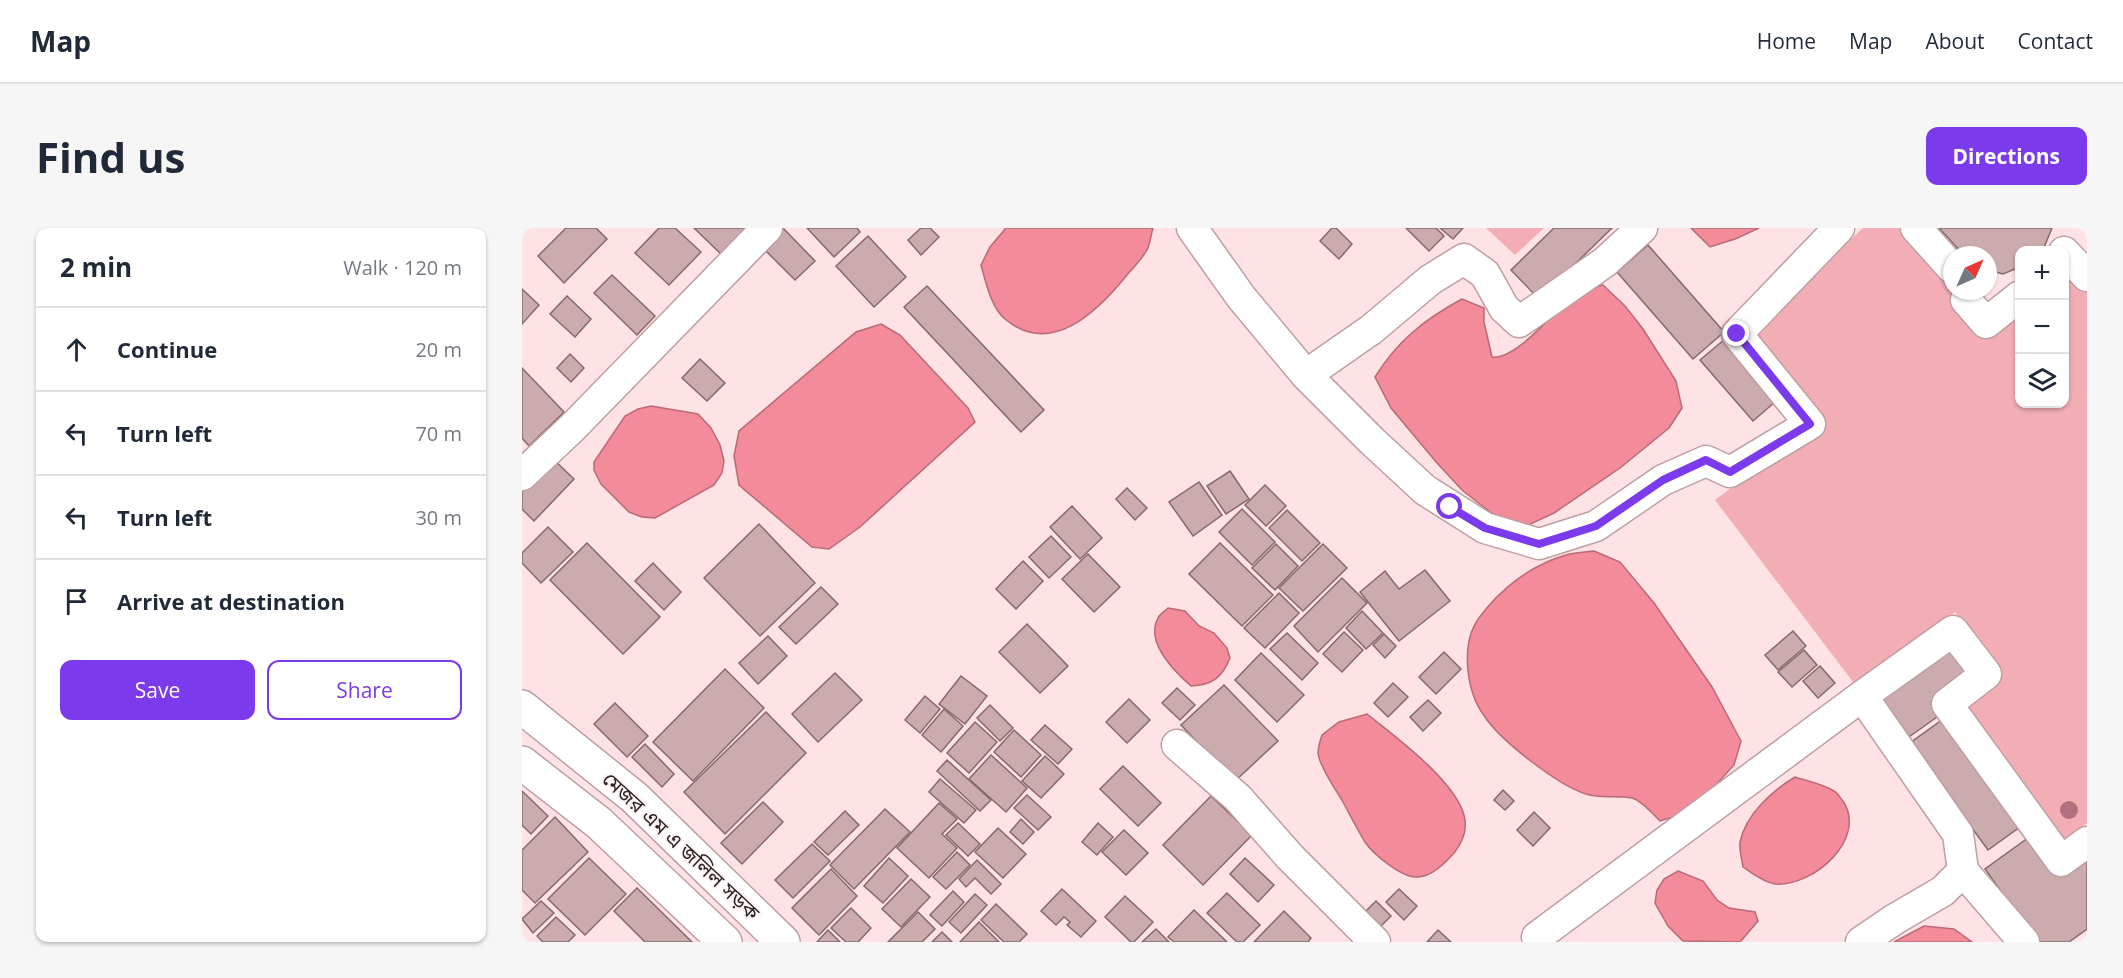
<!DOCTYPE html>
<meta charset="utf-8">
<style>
body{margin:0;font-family:"Open Sans","Noto Sans Bengali",sans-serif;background:#f6f6f7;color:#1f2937}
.controls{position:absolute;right:18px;top:18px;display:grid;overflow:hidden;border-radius:12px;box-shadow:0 2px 4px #0004}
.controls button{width:54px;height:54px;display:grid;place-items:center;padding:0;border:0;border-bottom:2px solid #e0e1e3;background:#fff;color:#1f2937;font:30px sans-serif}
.compass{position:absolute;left:1421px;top:18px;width:54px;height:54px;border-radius:50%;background:#fff;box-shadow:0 2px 4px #0004;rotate:45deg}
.stop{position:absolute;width:18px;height:18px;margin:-14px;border:4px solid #7c3aed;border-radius:50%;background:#fff}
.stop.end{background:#7c3aed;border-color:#fff;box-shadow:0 2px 6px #0008}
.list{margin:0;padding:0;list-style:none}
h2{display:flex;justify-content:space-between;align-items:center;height:78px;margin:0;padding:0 24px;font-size:26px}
h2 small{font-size:20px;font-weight:400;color:#747a83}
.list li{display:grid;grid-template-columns:39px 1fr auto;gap:18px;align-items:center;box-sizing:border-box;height:84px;padding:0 24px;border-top:2px solid #e0e1e3}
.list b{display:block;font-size:22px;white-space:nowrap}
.list em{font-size:20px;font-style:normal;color:#747a83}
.actions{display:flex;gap:12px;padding:18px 24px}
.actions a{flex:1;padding:14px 0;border:2px solid #7c3aed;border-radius:12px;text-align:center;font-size:21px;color:#7c3aed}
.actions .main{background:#7c3aed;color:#fff}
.icon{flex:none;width:33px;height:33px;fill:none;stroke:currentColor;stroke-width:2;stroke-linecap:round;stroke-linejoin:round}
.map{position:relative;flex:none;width:1565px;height:714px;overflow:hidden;border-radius:12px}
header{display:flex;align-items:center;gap:36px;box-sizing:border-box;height:84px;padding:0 30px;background:#fff;border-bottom:2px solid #e0e1e3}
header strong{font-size:28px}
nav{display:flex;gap:33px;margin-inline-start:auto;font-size:21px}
.intro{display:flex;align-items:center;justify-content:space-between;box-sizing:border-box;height:144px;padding:0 36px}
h1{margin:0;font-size:42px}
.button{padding:15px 27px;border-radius:12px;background:#7c3aed;color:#fff;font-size:21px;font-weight:700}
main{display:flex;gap:36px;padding:0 36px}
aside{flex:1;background:#fff;border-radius:12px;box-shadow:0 2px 4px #0004}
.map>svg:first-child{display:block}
</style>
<header>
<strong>Map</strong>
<nav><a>Home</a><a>Map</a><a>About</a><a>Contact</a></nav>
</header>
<div class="intro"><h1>Find us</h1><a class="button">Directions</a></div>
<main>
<aside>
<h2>2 min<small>Walk · 120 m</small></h2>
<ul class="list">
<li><svg class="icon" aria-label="ahead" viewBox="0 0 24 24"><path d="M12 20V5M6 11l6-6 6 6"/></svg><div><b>Continue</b></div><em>20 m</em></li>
<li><svg class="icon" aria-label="left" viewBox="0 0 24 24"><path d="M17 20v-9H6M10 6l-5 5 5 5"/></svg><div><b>Turn left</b></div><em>70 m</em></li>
<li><svg class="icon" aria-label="left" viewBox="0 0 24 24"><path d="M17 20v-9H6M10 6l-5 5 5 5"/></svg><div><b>Turn left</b></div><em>30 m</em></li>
<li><svg class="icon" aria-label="arrive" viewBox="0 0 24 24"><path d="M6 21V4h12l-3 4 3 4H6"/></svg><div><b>Arrive at destination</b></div></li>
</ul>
<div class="actions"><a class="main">Save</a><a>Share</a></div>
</aside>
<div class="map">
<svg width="1565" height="714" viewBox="0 0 1565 714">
<rect width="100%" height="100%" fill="#fee2e5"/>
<g fill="#f3adb5">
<path d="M 964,0 L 1022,0 L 993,27 Z"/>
<path d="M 1341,0 L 1382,0 L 1430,50 L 1430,63 L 1438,63 L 1434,77 L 1497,78 L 1498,176 L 1542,176 L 1542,44 L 1565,60 L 1565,595 L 1540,614 L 1437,479 L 1480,447 L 1433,384 L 1334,458 L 1193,272 L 1296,195 L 1229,105 Z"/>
</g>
<g fill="#f48b9a" stroke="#b86b76" stroke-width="1.5">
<path d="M 484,0 L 631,0 C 629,7 628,16 625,22 C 620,31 611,40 605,47 C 576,83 529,130 483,91 C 469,79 464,55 459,37 L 468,19 Z"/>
<path d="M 1169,0 L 1237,0 L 1213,11 L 1188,19 Z"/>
<path d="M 1081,57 L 1103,78 L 1121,101 L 1154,153 L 1160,180 L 1147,200 L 1098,240 L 1032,285 L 1002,299 L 972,287 L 940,262 L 915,235 L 869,180 L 853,149 C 875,113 903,91 940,71 L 962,80 L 962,94 L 970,129 C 994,133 1035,80 1054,65 C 1061,60 1073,59 1081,57 Z"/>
<path d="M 359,96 L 378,107 L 446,180 L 453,194 L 338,299 L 307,321 L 290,319 L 217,257 L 212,228 L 217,203 L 334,104 Z"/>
<path d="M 129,178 L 176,186 L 189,200 L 198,217 L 202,233 L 200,245 L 192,257 L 133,290 L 120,289 L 107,284 L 79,256 L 72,242 L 72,234 L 103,188 L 116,181 Z"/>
<path d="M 1072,323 L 1098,334 L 1132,375 L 1190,459 L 1219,513 L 1212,537 L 1185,567 L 1155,588 L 1138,593 C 1131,586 1119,572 1110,570 C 1095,567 1079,571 1064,566 C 1037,558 979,513 963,489 C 944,464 938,416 957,390 C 978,361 1009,337 1044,327 C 1053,324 1063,324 1072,323 Z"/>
<path d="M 646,380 L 663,383 L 677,398 L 692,405 L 705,420 L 708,430 C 700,450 690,457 669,458 C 652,443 623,414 636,390 C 638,386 643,383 646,380 Z"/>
<path d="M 845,486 C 874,509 932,552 942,587 C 946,602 941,614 932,625 C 923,635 910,649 895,649 C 880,650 851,626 843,614 C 835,601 828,587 821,574 C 814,562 797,538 796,525 C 796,519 798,513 800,507 L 817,494 Z"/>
<path d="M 1273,549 C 1285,553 1301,556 1312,563 C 1316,565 1318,570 1321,573 C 1346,611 1291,659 1253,656 C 1241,654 1230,645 1221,639 C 1220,631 1217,622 1218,614 C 1224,586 1250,563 1273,549 Z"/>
<path d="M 1156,643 L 1181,653 L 1195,672 L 1207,680 L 1233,684 L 1236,693 L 1218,714 L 1161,713 L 1146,698 L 1133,675 L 1135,662 L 1142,651 Z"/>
<path d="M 1402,698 L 1432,701 L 1450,714 L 1372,714 Z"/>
</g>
<g fill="#ccabae" stroke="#86696c" stroke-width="1.5">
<path d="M 44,0 L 74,0 L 85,11 L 42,55 L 16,28 Z"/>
<path d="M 137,0 L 153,0 L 179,24 L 147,57 L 113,25 Z"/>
<path d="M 172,0 L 228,0 L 201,28 Z"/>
<path d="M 254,0 L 261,0 L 293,33 L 273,52 L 237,16 Z"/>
<path d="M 285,0 L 335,0 L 338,4 L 312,29 Z"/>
<path d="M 399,0 L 408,0 L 417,9 L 399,27 L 386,12 Z"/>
<path d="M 810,0 L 814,0 L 830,16 L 817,31 L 798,13 Z"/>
<path d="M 884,0 L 914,0 L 922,8 L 907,23 Z"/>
<path d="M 918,0 L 941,0 L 931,11 Z"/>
<path d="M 1032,0 L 1090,0 L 1017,71 L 989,42 Z"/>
<path d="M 1417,0 L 1530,0 L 1521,22 L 1498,22 L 1498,39 L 1481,46 L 1466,42 L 1466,27 L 1442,27 Z"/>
<path d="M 346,8 L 384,49 L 352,79 L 314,38 Z"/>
<path d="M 1126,17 L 1202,104 L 1171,131 L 1095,44 Z"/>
<path d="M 90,47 L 133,88 L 115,107 L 72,65 Z"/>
<path d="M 405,58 L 522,182 L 499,204 L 382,79 Z"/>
<path d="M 0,61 L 17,77 L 0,96 Z"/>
<path d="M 45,68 L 69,91 L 53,109 L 28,86 Z"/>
<path d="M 1203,111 L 1253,174 L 1231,193 L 1178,132 Z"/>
<path d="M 48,126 L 62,140 L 49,154 L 35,140 Z"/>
<path d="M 178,131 L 203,155 L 185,173 L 160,150 Z"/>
<path d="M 0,140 L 42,184 L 7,218 L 0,210 Z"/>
<path d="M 28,228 L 52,251 L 12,293 L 0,281 L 0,257 Z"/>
<path d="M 708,243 L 727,271 L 704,286 L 685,258 Z"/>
<path d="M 677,254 L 700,287 L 671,308 L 647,274 Z"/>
<path d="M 743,257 L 764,278 L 744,298 L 723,277 Z"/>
<path d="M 605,260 L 625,280 L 613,292 L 594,271 Z"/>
<path d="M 550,278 L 580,310 L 558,331 L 528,299 Z"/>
<path d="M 720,281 L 753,314 L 730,337 L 697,304 Z"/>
<path d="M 765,282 L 798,315 L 780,333 L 747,300 Z"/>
<path d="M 237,296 L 293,355 L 238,408 L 182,350 Z"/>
<path d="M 26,299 L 51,324 L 19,355 L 0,335 L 0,325 Z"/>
<path d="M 529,308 L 549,329 L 527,350 L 507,329 Z"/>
<path d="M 65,315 L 138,389 L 101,426 L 28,352 Z"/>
<path d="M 698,315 L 751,367 L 720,398 L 667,346 Z"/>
<path d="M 754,316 L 776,338 L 753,362 L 730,340 Z"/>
<path d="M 801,316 L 825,340 L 781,383 L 757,360 Z"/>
<path d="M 566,326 L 598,359 L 572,384 L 540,351 Z"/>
<path d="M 501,333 L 521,353 L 494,381 L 474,361 Z"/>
<path d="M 131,335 L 159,364 L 142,382 L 113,353 Z"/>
<path d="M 903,342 L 928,373 L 877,413 L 838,364 L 863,343 L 877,361 Z"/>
<path d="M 820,350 L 845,375 L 796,424 L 772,398 Z"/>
<path d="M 299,359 L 316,376 L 274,416 L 257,399 Z"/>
<path d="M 757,365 L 777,385 L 743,420 L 722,400 Z"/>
<path d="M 840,383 L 861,405 L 844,421 L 824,400 Z"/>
<path d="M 505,396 L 546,438 L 518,465 L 477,424 Z"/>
<path d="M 1271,403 L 1284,418 L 1256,442 L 1243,427 Z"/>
<path d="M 822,404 L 841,422 L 820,444 L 801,426 Z"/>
<path d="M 765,405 L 796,435 L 780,452 L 748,421 Z"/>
<path d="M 862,406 L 874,418 L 863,430 L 851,417 Z"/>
<path d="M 246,408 L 265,428 L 236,456 L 217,435 Z"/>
<path d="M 1434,417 L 1454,444 L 1422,484 L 1384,511 L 1356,473 Z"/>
<path d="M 1282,422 L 1295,437 L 1270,459 L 1256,444 Z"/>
<path d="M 922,424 L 939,441 L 914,466 L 897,449 Z"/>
<path d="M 739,425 L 782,467 L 755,494 L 713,452 Z"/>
<path d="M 1298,438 L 1313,455 L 1296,470 L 1281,453 Z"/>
<path d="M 203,441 L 242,480 L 171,553 L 131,514 Z"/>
<path d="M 313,445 L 340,472 L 296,514 L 270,486 Z"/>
<path d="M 439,448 L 465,468 L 443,496 L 417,476 Z"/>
<path d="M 871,455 L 886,469 L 866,489 L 852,475 Z"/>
<path d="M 702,457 L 756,513 L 713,553 L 659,497 Z"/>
<path d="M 655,460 L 673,477 L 658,492 L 640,475 Z"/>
<path d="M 403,468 L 418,481 L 398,505 L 383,492 Z"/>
<path d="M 607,471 L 628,492 L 605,515 L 584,494 Z"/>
<path d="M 906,472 L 919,485 L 901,503 L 888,489 Z"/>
<path d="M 93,475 L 126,508 L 105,529 L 72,496 Z"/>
<path d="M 468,477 L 491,500 L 478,513 L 455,490 Z"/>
<path d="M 422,481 L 441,498 L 419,524 L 400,507 Z"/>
<path d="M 244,484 L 284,525 L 203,606 L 162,564 Z"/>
<path d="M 1424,489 L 1502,596 L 1466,622 L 1388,515 Z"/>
<path d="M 453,494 L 475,514 L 447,545 L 425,525 Z"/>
<path d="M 523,497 L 550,521 L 536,536 L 509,512 Z"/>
<path d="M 492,502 L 519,527 L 499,549 L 472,524 Z"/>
<path d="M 123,516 L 152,546 L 140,559 L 110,529 Z"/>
<path d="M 469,527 L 505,560 L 484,584 L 447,551 Z"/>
<path d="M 523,528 L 542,546 L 519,570 L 500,553 Z"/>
<path d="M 425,532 L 469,572 L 458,583 L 415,543 Z"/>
<path d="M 601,538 L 639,575 L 616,598 L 578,561 Z"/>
<path d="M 418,551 L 454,582 L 442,595 L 407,564 Z"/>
<path d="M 981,562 L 992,573 L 983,582 L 972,572 Z"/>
<path d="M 0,563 L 26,588 L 9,606 L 0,597 Z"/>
<path d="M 505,567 L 529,589 L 516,602 L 492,580 Z"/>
<path d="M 689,568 L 730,607 L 681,657 L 641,617 Z"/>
<path d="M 241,574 L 261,594 L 220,636 L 199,615 Z"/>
<path d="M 417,575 L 435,591 L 420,606 L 435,620 L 407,650 L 375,620 Z"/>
<path d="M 363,581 L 388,604 L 332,661 L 308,637 Z"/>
<path d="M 323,583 L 337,597 L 306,627 L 292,614 Z"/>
<path d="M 1012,584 L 1028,600 L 1011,618 L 995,602 Z"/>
<path d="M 33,589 L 66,624 L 13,675 L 0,662 L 0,622 Z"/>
<path d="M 499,591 L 512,604 L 501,616 L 488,604 Z"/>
<path d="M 436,595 L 458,616 L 446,628 L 424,607 Z"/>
<path d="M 576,595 L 591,609 L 575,627 L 560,614 Z"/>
<path d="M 476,600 L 504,626 L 481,650 L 453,624 Z"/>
<path d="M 602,602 L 626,625 L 604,647 L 580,624 Z"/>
<path d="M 1510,607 L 1565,626 L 1565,701 L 1547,714 L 1515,714 L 1463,641 Z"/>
<path d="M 290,616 L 308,633 L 271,670 L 253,652 Z"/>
<path d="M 435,624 L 448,637 L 424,661 L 411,649 Z"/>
<path d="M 67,630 L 104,666 L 63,707 L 26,671 Z"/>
<path d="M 367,630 L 386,648 L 361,675 L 342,658 Z"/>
<path d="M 723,630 L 752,657 L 736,674 L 708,646 Z"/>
<path d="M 455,632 L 479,656 L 469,666 L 453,650 L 444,659 L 437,651 Z"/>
<path d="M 309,641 L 335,668 L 297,707 L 270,680 Z"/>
<path d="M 389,651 L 408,669 L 379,699 L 360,681 Z"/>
<path d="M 115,660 L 170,714 L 123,714 L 92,683 Z"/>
<path d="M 540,661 L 574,693 L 559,709 L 545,697 L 548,694 L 542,689 L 534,697 L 519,683 Z"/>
<path d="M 877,661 L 895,678 L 882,692 L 864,674 Z"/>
<path d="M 431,663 L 442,674 L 420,698 L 408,687 Z"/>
<path d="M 705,665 L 738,697 L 721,714 L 715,714 L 685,685 Z"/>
<path d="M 453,666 L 465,677 L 439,705 L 427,694 Z"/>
<path d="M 603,668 L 631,694 L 612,714 L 609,714 L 583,689 Z"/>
<path d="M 19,673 L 32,685 L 11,705 L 0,691 Z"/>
<path d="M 854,673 L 869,688 L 852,705 L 837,690 Z"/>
<path d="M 474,676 L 505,706 L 497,714 L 482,714 L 459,692 Z"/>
<path d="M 329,680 L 349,700 L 336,714 L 324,714 L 309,700 Z"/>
<path d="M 672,682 L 705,714 L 652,714 L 646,709 Z"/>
<path d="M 762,683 L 789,710 L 786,714 L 732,714 Z"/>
<path d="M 396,684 L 413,701 L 400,714 L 366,714 Z"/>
<path d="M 34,689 L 53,707 L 46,714 L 21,714 L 15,708 Z"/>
<path d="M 457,694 L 477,714 L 438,714 Z"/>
<path d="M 634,701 L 647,714 L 620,714 Z"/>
<path d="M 306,702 L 318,714 L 295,714 Z"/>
<path d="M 916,702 L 929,714 L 905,714 Z"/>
<path d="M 420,704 L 430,714 L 410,714 Z"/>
</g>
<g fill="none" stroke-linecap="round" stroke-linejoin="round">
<defs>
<g id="minor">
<path d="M 670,0 L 719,69 L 784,147 L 850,213 L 903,262 L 963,300 L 1017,316 L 1074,298 L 1141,252 L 1184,233 L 1208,244 L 1288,196 L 1215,106 L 1317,0"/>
<path d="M 1394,0 L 1430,40"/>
<path d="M 1542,24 L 1565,48"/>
<path d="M 1446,63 L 1444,72 L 1464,95 L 1498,68"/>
<path d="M 784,147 L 850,101 L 908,52 L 942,31 L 963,46 L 982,80 L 997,94 L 1083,34 L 1120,0"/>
<path d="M 0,247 L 50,200 L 245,0"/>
<path d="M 655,517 L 716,570 L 768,629 L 853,714"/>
<path d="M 1441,643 L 1502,714"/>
<path d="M 1019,714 L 1015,709 L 1340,468 L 1431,403 L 1464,446 L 1425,476 L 1539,633 L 1565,614"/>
<path d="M 1339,714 L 1373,691 L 1421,663 L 1441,643 L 1436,606 L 1340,468"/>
</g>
<g id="major">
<path d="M 0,479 L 113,570 L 261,714"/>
<path d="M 0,535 L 77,595 L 203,714"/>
</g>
</defs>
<use href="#minor" stroke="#be9fa2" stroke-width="33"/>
<use href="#major" stroke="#be9fa2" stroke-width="36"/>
<use href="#minor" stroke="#fff" stroke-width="30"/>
<use href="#major" stroke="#fff" stroke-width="33"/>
</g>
<circle fill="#b0707f" cx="1547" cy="582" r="9"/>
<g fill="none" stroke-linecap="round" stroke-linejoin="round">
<path stroke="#7c3aed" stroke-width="8" d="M 928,279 L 963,300 L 1017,316 L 1074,298 L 1141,252 L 1184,232 L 1208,244 L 1288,196 L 1215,106"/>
</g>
<g text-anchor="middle" stroke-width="4.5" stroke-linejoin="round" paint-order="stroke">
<g font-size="20" fill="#2c2021" stroke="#fcf5f6">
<text transform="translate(159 618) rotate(43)" y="7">মেজর এম এ জলিল সড়ক</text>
</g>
</g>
</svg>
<div class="controls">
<button>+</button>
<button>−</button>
<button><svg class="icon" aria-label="layers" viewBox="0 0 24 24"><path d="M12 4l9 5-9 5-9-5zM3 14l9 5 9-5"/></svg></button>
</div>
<svg class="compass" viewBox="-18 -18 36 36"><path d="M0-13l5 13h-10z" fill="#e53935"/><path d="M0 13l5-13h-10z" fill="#747a83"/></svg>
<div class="stop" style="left:928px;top:279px"></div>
<div class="stop end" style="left:1215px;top:106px"></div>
</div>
</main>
